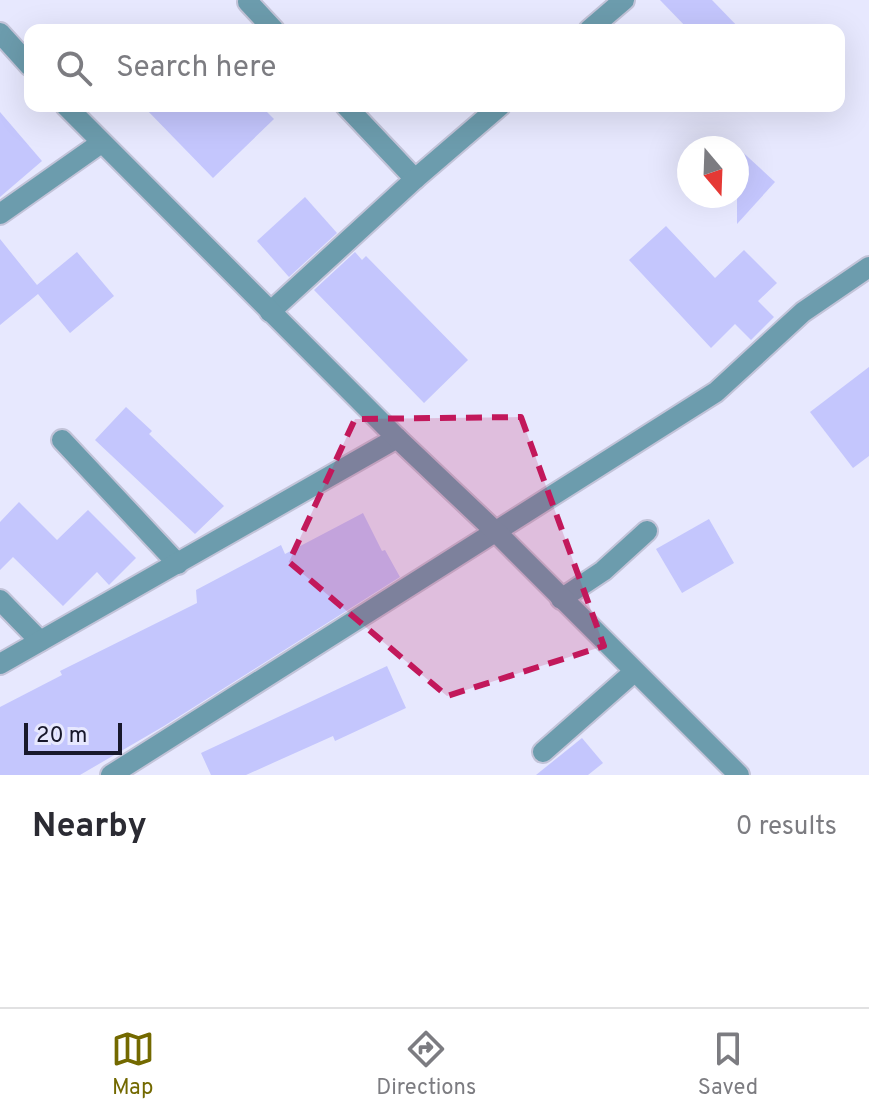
<!DOCTYPE html>
<style>
body{margin:0;font-family:Overpass,sans-serif;background:#f2f2f3;color:#2b2b33}
.compass{position:absolute;left:677px;top:136px;width:72px;height:72px;border-radius:50%;background:#fff;box-shadow:0 8px 32px #0002;rotate:161deg}
.scale{position:absolute;left:24px;bottom:20px;width:98px;box-sizing:border-box;padding-left:8px;border:4px solid #18182b;border-top:0;font-size:22px;line-height:28px;white-space:nowrap;color:#18182b;-webkit-text-stroke:6px #e7e8fe;paint-order:stroke}
.list{margin:0;padding:0;list-style:none}
h2{display:flex;justify-content:space-between;align-items:center;height:104px;margin:0;padding:0 32px;font-size:34px}
h2 small{font-size:26px;font-weight:400;color:#7c7c81}
.icon{flex:none;width:44px;height:44px;fill:none;stroke:currentColor;stroke-width:2;stroke-linecap:round;stroke-linejoin:round}
.map{position:relative;flex:none;width:869px;height:775px;overflow:hidden}
.search{position:absolute;background:#fff;box-shadow:0 8px 32px #0002;left:24px;right:24px;top:24px;height:88px;display:flex;align-items:center;gap:20px;box-sizing:border-box;padding:0 28px;border-radius:16px;color:#7c7c81;font-size:30px}
.sheet{height:232px;background:#fff}
nav{display:flex;justify-content:space-around;align-items:center;box-sizing:border-box;height:112px;border-top:2px solid #e1e1e2;background:#fff;font-size:22px;color:#7c7c81}
nav a{display:grid;justify-items:center;gap:4px}
nav .on{color:#736900}
.map>svg:first-child{display:block}
</style>
<div class="map">
<svg width="869" height="775" viewBox="0 0 869 775">
<rect width="100%" height="100%" fill="#e7e8fe"/>
<g fill="#c4c6fd">
<path d="M 660,0 L 712,0 L 741,30 L 689,30 Z"/>
<path d="M 143,106 L 261,106 L 274,119 L 213,178 Z"/>
<path d="M 0,112 L 42,161 L 0,197 Z"/>
<path d="M 737,147 L 775,182 L 737,224 Z"/>
<path d="M 305,197 L 337,233 L 289,277 L 257,241 Z"/>
<path d="M 666,226 L 715,278 L 744,250 L 777,283 L 758,301 L 774,317 L 751,340 L 735,324 L 711,348 L 629,260 Z"/>
<path d="M 0,239 L 37,285 L 77,252 L 114,296 L 70,333 L 38,294 L 0,325 Z"/>
<path d="M 355,252 L 362,260 L 366,256 L 468,360 L 424,403 L 314,290 Z"/>
<path d="M 869,367 L 869,456 L 853,468 L 810,412 Z"/>
<path d="M 126,407 L 152,431 L 149,434 L 224,506 L 195,534 L 95,440 Z"/>
<path d="M 19,502 L 57,540 L 88,510 L 136,558 L 109,585 L 97,572 L 63,606 L 13,557 L 0,570 L 0,522 Z"/>
<path d="M 363,513 L 382,551 L 385,550 L 400,577 L 164,726 L 80,775 L 0,775 L 0,707 L 62,675 L 60,671 L 197,603 L 196,590 L 281,545 L 285,554 Z"/>
<path d="M 709,519 L 734,563 L 682,593 L 656,549 Z"/>
<path d="M 387,666 L 406,708 L 335,741 L 333,736 L 246,775 L 211,775 L 201,753 Z"/>
<path d="M 582,738 L 603,763 L 588,775 L 536,775 Z"/>
</g>
<g fill="none" stroke-linecap="round" stroke-linejoin="round">
<defs>
<g id="minor">
<path d="M 248,2 L 274,30"/>
<path d="M 589,30 L 624,0"/>
<path d="M 346,106 L 415,179"/>
<path d="M 0,214 L 101,143"/>
<path d="M 270,312 L 415,179 L 500,106"/>
<path d="M 62,440 L 178,564"/>
<path d="M 561,599 L 603,571 L 647,531"/>
<path d="M 0,600 L 40,641"/>
<path d="M 0,664 L 397,438"/>
<path d="M 543,752 L 634,672"/>
<path d="M 111,775 L 716,392 L 803,312 L 869,267"/>
</g>
<g id="tertiary">
<path d="M 0,33 L 30,66"/>
<path d="M 66,106 L 397,438 L 496,532 L 739,775"/>
</g>
</defs>
<use href="#minor" stroke="#c2c3d8" stroke-width="24"/>
<use href="#tertiary" stroke="#c2c3d8" stroke-width="24"/>
<use href="#minor" stroke="#6c9cad" stroke-width="20"/>
<use href="#tertiary" stroke="#6c9cad" stroke-width="20"/>
</g>
<path fill="#c2185b" fill-opacity="0.2" stroke="#c2185b" stroke-width="6" stroke-dasharray="16 10" stroke-linejoin="round" d="M 521,417 L 604,646 L 447,696 L 289,562 L 355,419 Z"/>
</svg>
<svg class="compass" viewBox="-18 -18 36 36"><path d="M0-13l5 13h-10z" fill="#e53935"/><path d="M0 13l5-13h-10z" fill="#7c7c81"/></svg>
<div class="scale">20 m</div>
<div class="search"><svg class="icon" aria-label="search" viewBox="0 0 24 24"><circle cx="10" cy="10" r="6"/><path d="M15 15l6 6"/></svg>Search here</div>
</div>
<section class="sheet">
<h2>Nearby<small>0 results</small></h2>
<ul class="list">
</ul>
</section>
<nav>
<a class="on"><svg class="icon" aria-label="map" viewBox="0 0 24 24"><path d="M3 6l6-2 6 2 6-2v14l-6 2-6-2-6 2zM9 4v14M15 6v14"/></svg>Map</a>
<a><svg class="icon" aria-label="directions" viewBox="0 0 24 24"><path d="M12 3l9 9-9 9-9-9zM9 14v-3h6M13 9l2 2-2 2"/></svg>Directions</a>
<a><svg class="icon" aria-label="saved" viewBox="0 0 24 24"><path d="M7 4h10v16l-5-4-5 4z"/></svg>Saved</a>
</nav>
